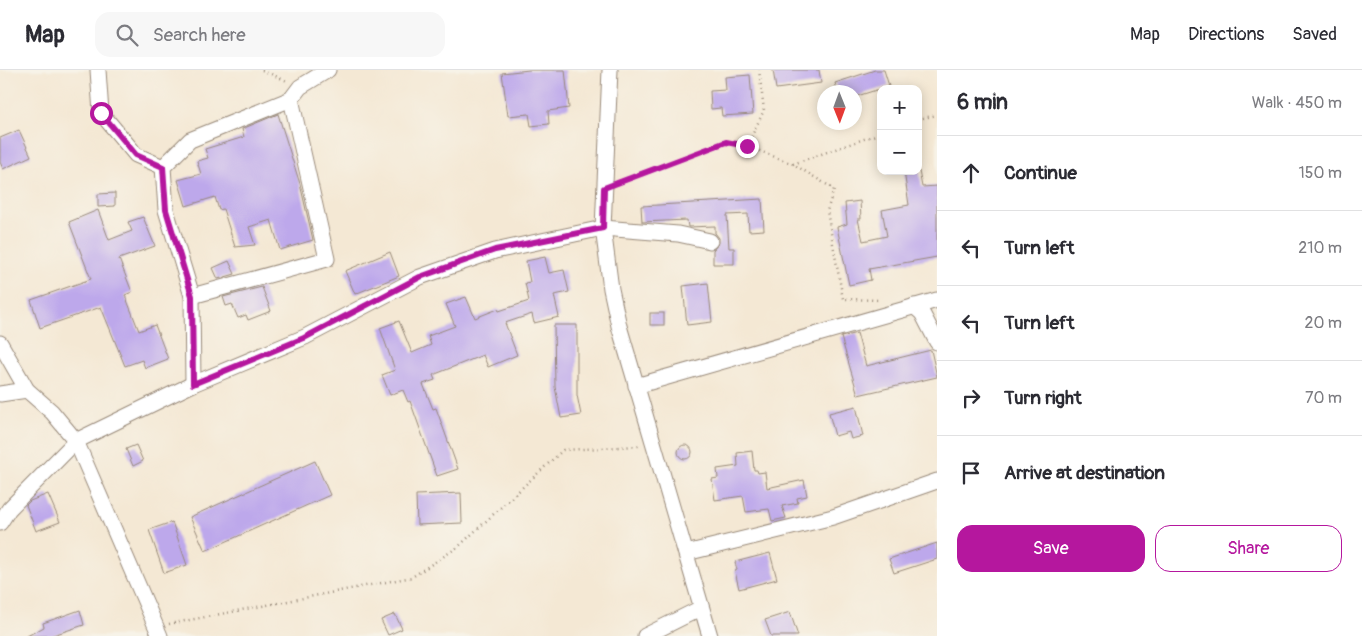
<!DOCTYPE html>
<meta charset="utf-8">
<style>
body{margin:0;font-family:Pangolin,sans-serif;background:#f7f7f7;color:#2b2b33}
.controls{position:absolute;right:15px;top:15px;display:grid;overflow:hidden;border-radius:10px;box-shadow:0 2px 12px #0003}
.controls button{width:45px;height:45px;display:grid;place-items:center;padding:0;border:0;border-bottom:1px solid #e1e1e2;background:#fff;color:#2b2b33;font:25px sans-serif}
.compass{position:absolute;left:817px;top:15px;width:45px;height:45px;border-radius:50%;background:#fff;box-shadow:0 2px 12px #0003;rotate:179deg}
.stop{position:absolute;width:15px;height:15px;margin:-11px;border:4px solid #b5179e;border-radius:50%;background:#fff}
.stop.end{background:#b5179e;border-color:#fff;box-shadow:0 1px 5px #0008}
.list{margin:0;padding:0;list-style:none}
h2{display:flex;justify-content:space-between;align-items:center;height:65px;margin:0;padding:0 20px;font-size:21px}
h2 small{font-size:16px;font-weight:400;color:#7c7c81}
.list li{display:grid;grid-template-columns:32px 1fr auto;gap:15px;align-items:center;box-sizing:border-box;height:75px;padding:0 20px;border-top:1px solid #e1e1e2}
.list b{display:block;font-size:19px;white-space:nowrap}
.list em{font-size:16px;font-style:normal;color:#7c7c81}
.actions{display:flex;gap:10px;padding:15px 20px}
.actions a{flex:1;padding:11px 0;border:1px solid #b5179e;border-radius:15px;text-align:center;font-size:18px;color:#b5179e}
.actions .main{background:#b5179e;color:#fff}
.icon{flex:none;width:28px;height:28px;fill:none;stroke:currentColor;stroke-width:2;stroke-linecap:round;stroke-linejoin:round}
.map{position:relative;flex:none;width:937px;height:566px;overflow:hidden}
header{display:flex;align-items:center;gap:30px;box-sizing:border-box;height:70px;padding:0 25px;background:#fff;border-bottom:1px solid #e1e1e2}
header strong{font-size:24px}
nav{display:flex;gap:28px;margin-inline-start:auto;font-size:18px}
.search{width:350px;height:45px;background:#f7f7f7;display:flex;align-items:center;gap:12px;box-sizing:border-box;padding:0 18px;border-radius:15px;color:#7c7c81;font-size:19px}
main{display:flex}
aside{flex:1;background:#fff}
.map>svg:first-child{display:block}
</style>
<header>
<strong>Map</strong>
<div class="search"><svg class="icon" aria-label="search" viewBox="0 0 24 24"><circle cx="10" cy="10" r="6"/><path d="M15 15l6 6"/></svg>Search here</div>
<nav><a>Map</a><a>Directions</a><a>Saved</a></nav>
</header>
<main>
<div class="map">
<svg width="937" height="566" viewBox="0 0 937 566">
<rect width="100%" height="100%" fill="#f7f3e8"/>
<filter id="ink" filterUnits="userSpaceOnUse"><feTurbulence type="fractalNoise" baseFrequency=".02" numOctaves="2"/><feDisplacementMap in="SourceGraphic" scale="10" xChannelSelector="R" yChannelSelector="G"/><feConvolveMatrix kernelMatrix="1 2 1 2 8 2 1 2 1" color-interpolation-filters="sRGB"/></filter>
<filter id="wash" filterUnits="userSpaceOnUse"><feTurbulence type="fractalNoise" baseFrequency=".0096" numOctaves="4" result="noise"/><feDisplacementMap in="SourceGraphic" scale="20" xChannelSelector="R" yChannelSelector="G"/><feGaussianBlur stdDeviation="1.12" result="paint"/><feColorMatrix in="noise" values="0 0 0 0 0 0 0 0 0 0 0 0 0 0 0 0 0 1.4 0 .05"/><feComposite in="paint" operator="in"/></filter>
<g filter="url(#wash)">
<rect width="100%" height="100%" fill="#f4e8d4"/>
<g id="blocks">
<g fill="#bda8eb">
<path d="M 529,0 L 565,0 L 569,38 L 548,41 L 549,54 L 531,56 L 529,44 L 508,46 L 502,3 Z"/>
<path d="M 773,0 L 819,0 L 821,13 L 776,19 Z"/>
<path d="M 875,0 L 884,0 L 889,16 L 854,27 L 854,22 L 838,22 L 835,13 Z"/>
<path d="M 750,5 L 753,44 L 722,46 L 721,38 L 711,39 L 710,21 L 726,20 L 725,7 Z"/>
<path d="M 278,44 L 300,114 L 313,170 L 280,180 L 271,150 L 249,157 L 255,175 L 235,177 L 223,139 L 219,140 L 215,127 L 186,136 L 178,110 L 201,104 L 197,91 L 208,88 L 205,79 L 244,67 L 242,59 Z"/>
<path d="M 19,60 L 31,86 L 3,99 L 0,92 L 0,68 Z"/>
<path d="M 904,101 L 919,101 L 922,117 L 937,116 L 937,187 L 869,199 L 871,210 L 849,215 L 837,157 L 847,154 L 845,133 L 860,131 L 861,149 L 858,149 L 863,171 L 887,166 L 882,140 L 909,135 Z"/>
<path d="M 115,123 L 115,136 L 98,137 L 98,124 Z"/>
<path d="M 762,129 L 764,160 L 749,161 L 748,144 L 727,145 L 729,178 L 734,178 L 734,194 L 713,194 L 713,180 L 719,173 L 719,168 L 715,163 L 715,156 L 688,157 L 687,150 L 642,152 L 641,136 Z"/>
<path d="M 98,140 L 109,170 L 132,161 L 128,152 L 143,147 L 155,176 L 119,189 L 132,222 L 125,225 L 139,261 L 155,255 L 168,289 L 145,298 L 142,290 L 125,296 L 101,237 L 40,258 L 31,230 L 91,209 L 69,152 Z"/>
<path d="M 390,182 L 399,206 L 355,224 L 345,201 Z"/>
<path d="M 545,187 L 549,203 L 564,200 L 569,222 L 554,225 L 559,247 L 534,253 L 532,244 L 505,253 L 517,285 L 488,297 L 483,285 L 433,305 L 435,310 L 423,314 L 433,339 L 436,338 L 458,399 L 437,406 L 410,331 L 408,332 L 403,320 L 390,325 L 382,305 L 395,300 L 380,258 L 399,251 L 412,283 L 431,275 L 428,266 L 455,256 L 446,234 L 466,227 L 475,248 L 498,239 L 499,241 L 529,231 L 525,213 L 530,212 L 526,191 Z"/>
<path d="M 229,191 L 235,204 L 218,209 L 213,198 Z"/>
<path d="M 708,213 L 712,252 L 687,255 L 683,216 Z"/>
<path d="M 262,217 L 271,241 L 248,250 L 246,245 L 238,248 L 232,234 L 226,236 L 223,227 Z"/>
<rect x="650" y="243" width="14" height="12"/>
<path d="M 554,255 L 577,255 L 577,325 L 581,345 L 561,348 L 555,317 Z"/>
<path d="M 857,263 L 866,296 L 931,280 L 937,307 L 858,325 L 841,267 Z"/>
<path d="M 856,336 L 863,366 L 851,369 L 849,362 L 835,366 L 829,343 Z"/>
<circle cx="685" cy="382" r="7"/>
<path d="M 136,375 L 143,391 L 133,396 L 126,379 Z"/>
<path d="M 752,381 L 754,400 L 757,400 L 758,403 L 765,402 L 767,418 L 804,410 L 807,426 L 797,428 L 798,433 L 782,436 L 786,448 L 772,451 L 769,439 L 746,442 L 743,426 L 715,430 L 712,409 L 718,408 L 717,399 L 738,396 L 737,383 Z"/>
<path d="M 315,391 L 330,425 L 205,481 L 190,447 Z"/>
<path d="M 461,423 L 462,453 L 417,455 L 416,425 Z"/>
<path d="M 48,424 L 60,452 L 36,461 L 26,435 L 30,431 Z"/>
<path d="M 172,452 L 187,495 L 164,503 L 149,460 Z"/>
<path d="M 937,473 L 937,489 L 894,503 L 889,489 Z"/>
<path d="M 770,483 L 777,509 L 739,519 L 735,501 L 737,500 L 735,492 Z"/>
<path d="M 80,540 L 84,555 L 50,566 L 27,566 L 44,557 L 43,553 Z"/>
<path d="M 790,542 L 798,566 L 771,566 L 765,550 Z"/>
<path d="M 395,544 L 402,559 L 388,565 L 381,550 Z"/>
</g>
</g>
</g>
<g filter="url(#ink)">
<use href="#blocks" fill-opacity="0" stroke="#988979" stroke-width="1"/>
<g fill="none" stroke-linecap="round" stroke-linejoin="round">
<defs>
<g id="minor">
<path d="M 98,0 L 101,43 L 136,85 L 163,97"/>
<path d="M 610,0 L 603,158 L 611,219 L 619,256 L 710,566"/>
<path d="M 192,226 L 327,189 L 291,29"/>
<path d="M 914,236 L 922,243 L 937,272"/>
<path d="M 0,273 L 27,320 L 52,342 L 76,371 L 160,566"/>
<path d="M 193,314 L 192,226 L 166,140 L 163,97 L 190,70 L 291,29 L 300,17 L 328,0"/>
<path d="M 636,316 L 937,230"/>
<path d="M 0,324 L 27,320"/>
<path d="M 0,453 L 9,439 L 76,371 L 193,314 L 305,267 L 420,207 L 495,181 L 603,158 L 678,164 L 710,171"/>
<path d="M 686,483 L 833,447 L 937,411"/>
<path d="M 645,566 L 701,538"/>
</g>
</defs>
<use href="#minor" stroke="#988979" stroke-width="17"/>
<g stroke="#988979" stroke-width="2.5" stroke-dasharray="1 4" stroke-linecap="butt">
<path d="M 262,0 L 287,11"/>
<path d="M 918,49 L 937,45"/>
<path d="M 747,76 L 764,40 L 759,0"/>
<path d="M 793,94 L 881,63"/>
<path d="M 618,113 L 726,72 L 747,76 L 793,94 L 834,119 L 827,141 L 843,229 L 881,230"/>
<path d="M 169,554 L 412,507 L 458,477 L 563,380 L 639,376"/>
</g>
<use href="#minor" stroke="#fff" stroke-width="15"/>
</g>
</g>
<g fill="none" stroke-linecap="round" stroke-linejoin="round" filter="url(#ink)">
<path stroke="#b5179e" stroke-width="6" d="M 101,43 L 136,85 L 163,97 L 166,140 L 192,226 L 193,314 L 304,268 L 420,207 L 495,180 L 603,158 L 604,118 L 726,72 L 747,76"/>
</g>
</svg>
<div class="controls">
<button>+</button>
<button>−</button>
</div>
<svg class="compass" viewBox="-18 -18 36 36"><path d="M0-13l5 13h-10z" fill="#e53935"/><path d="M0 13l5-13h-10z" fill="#7c7c81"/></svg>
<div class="stop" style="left:101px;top:43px"></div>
<div class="stop end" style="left:747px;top:76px"></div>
</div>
<aside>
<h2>6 min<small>Walk · 450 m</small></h2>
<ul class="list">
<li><svg class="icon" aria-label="ahead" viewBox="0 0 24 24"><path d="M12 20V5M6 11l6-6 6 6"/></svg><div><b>Continue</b></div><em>150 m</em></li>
<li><svg class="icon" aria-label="left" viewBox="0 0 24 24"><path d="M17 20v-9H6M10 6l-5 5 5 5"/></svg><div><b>Turn left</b></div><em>210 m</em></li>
<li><svg class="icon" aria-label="left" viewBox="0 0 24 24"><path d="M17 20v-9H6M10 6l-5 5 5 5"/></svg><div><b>Turn left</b></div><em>20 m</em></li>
<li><svg class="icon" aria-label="right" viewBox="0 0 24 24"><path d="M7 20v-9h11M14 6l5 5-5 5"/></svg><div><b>Turn right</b></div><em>70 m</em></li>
<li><svg class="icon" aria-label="arrive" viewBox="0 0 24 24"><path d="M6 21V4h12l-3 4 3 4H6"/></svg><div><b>Arrive at destination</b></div></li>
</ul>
<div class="actions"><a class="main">Save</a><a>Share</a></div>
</aside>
</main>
